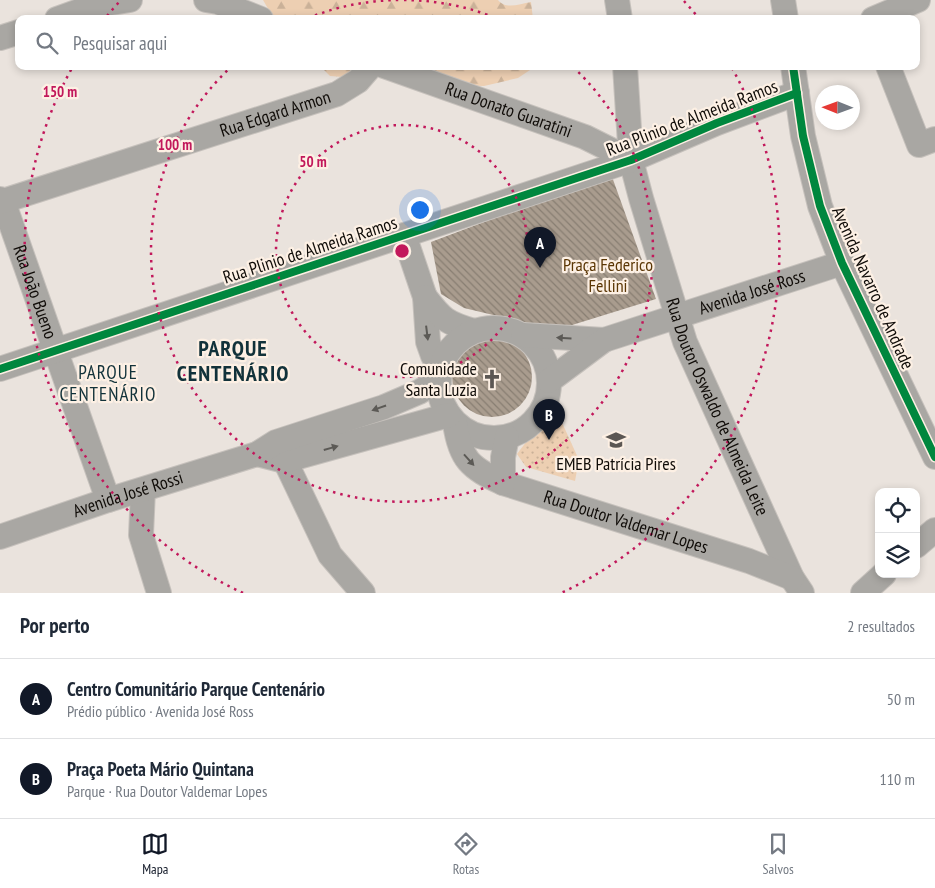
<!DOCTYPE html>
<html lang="pt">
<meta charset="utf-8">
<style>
body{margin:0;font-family:"PT Sans Narrow",sans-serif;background:#f2f2f3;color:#1f2937}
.controls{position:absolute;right:15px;bottom:15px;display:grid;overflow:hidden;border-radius:10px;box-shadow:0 2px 8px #0003}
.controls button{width:45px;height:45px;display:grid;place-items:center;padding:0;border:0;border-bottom:1px solid #e0e1e3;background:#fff;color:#1f2937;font:25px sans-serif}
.compass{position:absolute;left:815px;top:85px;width:45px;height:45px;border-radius:50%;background:#fff;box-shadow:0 2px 8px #0003;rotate:271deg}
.you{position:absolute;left:419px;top:209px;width:18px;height:18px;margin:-12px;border:4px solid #fff;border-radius:50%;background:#1a73e8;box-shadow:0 0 0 8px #1a73e833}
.badge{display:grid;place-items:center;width:32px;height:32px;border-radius:50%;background:#111827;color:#fff;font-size:16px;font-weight:700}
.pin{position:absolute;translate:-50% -41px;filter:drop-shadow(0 1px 2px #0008)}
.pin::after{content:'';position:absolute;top:26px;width:18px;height:15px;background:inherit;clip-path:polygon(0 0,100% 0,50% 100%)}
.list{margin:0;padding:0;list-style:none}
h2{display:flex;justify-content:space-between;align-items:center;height:65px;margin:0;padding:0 20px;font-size:21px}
h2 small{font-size:16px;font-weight:400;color:#747a83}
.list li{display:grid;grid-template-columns:32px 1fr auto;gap:15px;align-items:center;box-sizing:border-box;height:80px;padding:0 20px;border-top:1px solid #e0e1e3}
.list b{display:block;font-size:19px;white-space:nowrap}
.list p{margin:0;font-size:16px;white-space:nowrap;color:#747a83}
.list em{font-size:16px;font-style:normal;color:#747a83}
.icon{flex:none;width:28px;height:28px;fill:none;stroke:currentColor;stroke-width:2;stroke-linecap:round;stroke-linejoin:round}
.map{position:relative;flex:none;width:935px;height:593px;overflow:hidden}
.search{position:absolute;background:#fff;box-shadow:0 2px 8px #0003;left:15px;right:15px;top:15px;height:55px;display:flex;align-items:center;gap:12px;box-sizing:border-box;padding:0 18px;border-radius:10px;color:#747a83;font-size:19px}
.sheet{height:225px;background:#fff}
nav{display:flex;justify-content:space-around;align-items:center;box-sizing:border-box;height:70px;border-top:1px solid #e0e1e3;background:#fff;font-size:14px;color:#747a83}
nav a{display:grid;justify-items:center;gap:2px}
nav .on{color:#111827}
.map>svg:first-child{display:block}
</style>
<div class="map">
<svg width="935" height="593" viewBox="0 0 935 593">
<defs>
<pattern id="forest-firs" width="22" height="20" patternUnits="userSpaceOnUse" patternTransform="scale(1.25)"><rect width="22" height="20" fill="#edcfb2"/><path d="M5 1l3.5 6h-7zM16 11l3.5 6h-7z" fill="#cab198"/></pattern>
<pattern id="park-dots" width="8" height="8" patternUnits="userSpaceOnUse" patternTransform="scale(1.25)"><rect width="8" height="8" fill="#edcfb2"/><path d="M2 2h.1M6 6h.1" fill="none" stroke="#cab198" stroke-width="1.8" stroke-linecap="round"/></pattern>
<pattern id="building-back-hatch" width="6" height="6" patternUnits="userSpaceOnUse" patternTransform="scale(1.25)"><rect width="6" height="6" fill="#a99c8e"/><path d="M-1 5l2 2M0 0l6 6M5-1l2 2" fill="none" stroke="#887e72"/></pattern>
</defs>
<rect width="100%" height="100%" fill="#eae3dd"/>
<g fill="url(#forest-firs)">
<path d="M 263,0 L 498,0 C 506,10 519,4 531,2 L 533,19 L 274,19 Z"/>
<path d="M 320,66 L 359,66 L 343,77 L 330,76 Z"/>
<path d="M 382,66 L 536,66 L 518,78 L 484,86 L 446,85 Z"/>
</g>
<path fill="url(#park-dots)" d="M 554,405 L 579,460 L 575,481 L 526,467 L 517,454 Z"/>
<g fill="url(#building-back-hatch)">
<path d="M 611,174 L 656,299 L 556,330 L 464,308 L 441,294 L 431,242 Z"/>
<circle cx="492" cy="377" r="40"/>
</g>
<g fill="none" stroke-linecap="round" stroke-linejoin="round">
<defs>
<g id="minor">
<path d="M 206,0 L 218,2 L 261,19"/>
<path d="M 617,0 L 620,19"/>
<path d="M 783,0 L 786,19"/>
<path d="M 57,19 L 93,6 L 130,0"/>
<path d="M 873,19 L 918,0"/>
<path d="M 0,38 L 19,32"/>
<path id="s1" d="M 384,66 L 585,137 L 631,160"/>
<path id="s2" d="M 625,66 L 631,160 L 641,198 L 685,342 L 792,578 L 802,593"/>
<path d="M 793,66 L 803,136 L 820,206 L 842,263 L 935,457"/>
<path d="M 888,66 L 919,145 L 935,139"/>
<path id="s3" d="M 0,199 L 3,201 L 108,500"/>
<path id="s4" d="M 0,202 L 337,94 L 358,81 L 371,66"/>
<path d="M 404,235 L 425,297 L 428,342 L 433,356 L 441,365"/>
<path d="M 425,297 C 442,319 446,323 474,331"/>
<circle cx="494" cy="383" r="55"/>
<path d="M 523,335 L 604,340"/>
<path d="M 0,369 L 631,160 L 717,123 L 797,93"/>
<path id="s5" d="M 549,381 L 604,340 L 842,263"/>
<path id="s6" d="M 455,423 C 460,459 470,468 503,483 L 749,561 L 792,578"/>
<path d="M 278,446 L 330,555 L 363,593"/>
<path d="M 257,454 L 284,461 L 449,415"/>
<path d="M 503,483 L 503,457 L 507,437"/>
<path d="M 143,490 L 141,535 L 159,593"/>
<path id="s7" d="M 0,537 L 108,500 L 257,454 L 276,442 L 384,407 L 419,392 L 439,380"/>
<path d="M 916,546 L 935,530"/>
<path d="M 863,593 L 884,574"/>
</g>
</defs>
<use href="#minor" stroke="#c6c1bc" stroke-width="26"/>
<use href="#minor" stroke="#a9a7a3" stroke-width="24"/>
<defs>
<g id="cycleway">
<path d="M 793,66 L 803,136 L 820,206 L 842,263 L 935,457"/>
<path d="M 0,369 L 631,160 L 717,123 L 797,93"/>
</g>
</defs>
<use href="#cycleway" stroke="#fdf0e4" stroke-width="11"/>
<use href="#cycleway" stroke="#00873e" stroke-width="8"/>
</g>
<defs><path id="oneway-solid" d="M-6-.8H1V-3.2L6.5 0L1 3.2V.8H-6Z" transform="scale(1.25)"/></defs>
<g fill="#5c5a56">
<use href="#oneway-solid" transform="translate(427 333) rotate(83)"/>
<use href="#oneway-solid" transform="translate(564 338) rotate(-177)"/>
<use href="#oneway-solid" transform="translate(379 408) rotate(161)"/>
<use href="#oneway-solid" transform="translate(331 448) rotate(-16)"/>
<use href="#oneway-solid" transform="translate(469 460) rotate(48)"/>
</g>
<g fill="none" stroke="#c2185b" stroke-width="2.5" stroke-dasharray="2.5 5">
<circle cx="402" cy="251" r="126"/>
<path d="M308 18A251 251 0 0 1 400 0M404 0A251 251 0 0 1 496 18M573 67A251 251 0 1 1 231 67"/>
<path d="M243 593A377 377 0 0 1 72 68M107 16A377 377 0 0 1 120 1M684 1A377 377 0 0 1 697 16M732 68A377 377 0 0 1 561 593"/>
</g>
<defs>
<symbol id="church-bare" viewBox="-9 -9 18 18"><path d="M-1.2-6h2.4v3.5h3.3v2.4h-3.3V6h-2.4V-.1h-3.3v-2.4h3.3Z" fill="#5c5753" stroke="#fdf0e4" stroke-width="2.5" paint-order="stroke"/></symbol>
<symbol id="school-bare" viewBox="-9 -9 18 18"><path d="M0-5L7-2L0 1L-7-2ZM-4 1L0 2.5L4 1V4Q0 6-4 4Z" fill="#5c5753" stroke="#fdf0e4" stroke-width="2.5" paint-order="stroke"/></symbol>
</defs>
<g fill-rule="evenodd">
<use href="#church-bare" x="478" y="365" width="28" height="28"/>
<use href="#school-bare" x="602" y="426" width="28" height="28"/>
</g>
<g text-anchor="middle" stroke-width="4.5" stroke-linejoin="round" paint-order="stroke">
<g font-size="18" fill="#100c08" stroke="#fdf0e4">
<text dy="6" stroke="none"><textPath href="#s1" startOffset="132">Rua Donato Guaratini</textPath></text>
<text dy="6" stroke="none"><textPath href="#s4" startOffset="289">Rua Edgard Armon</textPath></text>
<text transform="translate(692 118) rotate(-21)" y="6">Rua Plinio de Almeida Ramos</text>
<text transform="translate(310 250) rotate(-18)" y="6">Rua Plinio de Almeida Ramos</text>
<text transform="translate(873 288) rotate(66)" y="6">Avenida Navarro de Andrade</text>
<text dy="6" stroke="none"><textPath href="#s3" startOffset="100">Rua João Bueno</textPath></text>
<text dy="6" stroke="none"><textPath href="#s5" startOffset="224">Avenida José Ross</textPath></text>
<text dy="6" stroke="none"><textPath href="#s2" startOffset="356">Rua Doutor Oswaldo de Almeida Leite</textPath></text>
<text dy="6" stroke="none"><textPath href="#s7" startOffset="135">Avenida José Rossi</textPath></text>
<text dy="6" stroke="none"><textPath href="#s6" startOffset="211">Rua Doutor Valdemar Lopes</textPath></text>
</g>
<g font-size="18" fill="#5b3604" stroke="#fdf0e4">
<text x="608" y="271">Praça Federico<tspan x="608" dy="21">Fellini</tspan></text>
</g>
<g font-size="18" fill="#100c08" stroke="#fdf0e4" text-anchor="end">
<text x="477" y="375">Comunidade<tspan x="477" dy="21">Santa Luzia</tspan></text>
<text x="616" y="470" text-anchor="middle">EMEB Patrícia Pires</text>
</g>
<g font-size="19" letter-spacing="1" fill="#12323a" stroke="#fdf0e4">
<text x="108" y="379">PARQUE<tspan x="108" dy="22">CENTENÁRIO</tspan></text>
</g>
<g font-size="22" font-weight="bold" letter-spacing="1" fill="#12323a" stroke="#fdf0e4">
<text x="233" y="356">PARQUE<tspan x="233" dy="25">CENTENÁRIO</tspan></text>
</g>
</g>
<circle cx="402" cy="251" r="8" fill="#c2185b" stroke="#fdf0e4" stroke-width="2.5"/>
<g font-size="15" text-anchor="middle" font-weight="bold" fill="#c2185b" stroke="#fdf0e4" stroke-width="4.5" stroke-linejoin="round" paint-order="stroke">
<text x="60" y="97">150 m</text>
<text x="175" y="150">100 m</text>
<text x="313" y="167">50 m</text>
</g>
</svg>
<div class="controls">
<button><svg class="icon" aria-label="locate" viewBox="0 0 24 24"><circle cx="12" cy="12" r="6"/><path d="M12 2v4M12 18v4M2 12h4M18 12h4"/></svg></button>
<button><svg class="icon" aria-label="layers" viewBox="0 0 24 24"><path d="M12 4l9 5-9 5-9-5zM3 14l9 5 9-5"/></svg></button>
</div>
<svg class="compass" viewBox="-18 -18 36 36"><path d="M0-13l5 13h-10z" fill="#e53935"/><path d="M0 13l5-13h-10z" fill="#747a83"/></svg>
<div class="you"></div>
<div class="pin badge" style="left:540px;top:268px">A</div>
<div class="pin badge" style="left:549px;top:440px">B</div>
<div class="search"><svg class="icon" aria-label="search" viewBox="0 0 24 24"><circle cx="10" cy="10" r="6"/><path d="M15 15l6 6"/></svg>Pesquisar aqui</div>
</div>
<section class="sheet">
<h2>Por perto<small>2 resultados</small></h2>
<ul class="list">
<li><span class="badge">A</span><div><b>Centro Comunitário Parque Centenário</b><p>Prédio público · Avenida José Ross</p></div><em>50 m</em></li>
<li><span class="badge">B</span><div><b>Praça Poeta Mário Quintana</b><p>Parque · Rua Doutor Valdemar Lopes</p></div><em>110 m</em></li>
</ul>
</section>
<nav>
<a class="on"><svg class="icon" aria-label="map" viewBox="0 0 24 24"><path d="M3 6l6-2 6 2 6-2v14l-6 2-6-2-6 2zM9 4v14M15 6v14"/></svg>Mapa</a>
<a><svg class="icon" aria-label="directions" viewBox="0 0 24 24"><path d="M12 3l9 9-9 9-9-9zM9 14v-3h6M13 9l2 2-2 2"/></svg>Rotas</a>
<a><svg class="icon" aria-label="saved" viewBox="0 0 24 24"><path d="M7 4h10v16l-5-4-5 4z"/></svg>Salvos</a>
</nav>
